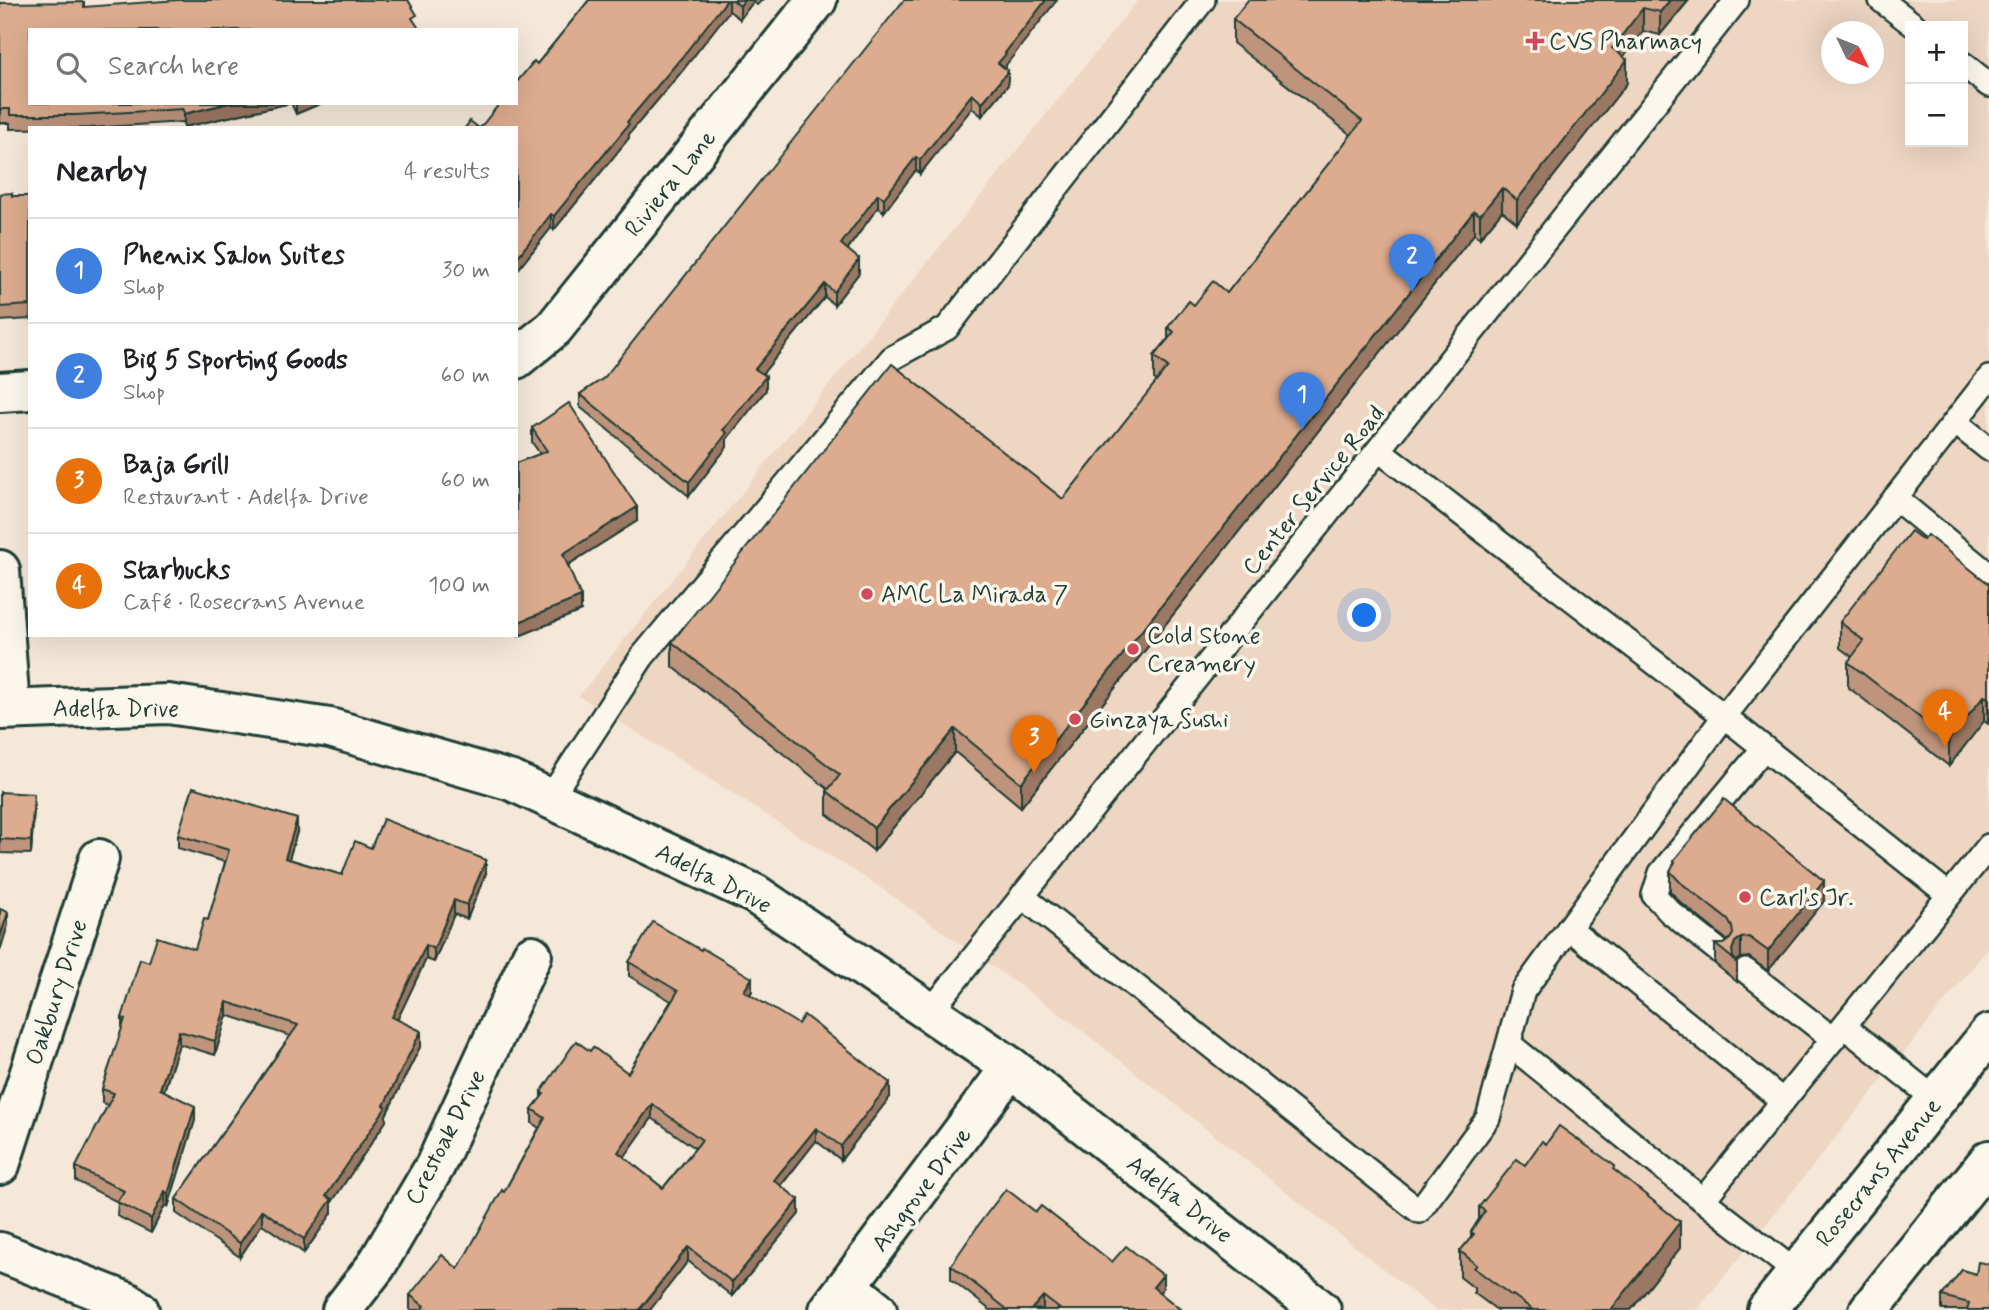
<!DOCTYPE html>
<meta charset="utf-8">
<style>
body{margin:0;font-family:Mynerve,sans-serif;background:#f2f2f2;color:#202124}
.controls{position:absolute;right:21px;top:21px;display:grid;overflow:hidden;border-radius:0px;box-shadow:0 7px 28px #0002}
.controls button{width:63px;height:63px;display:grid;place-items:center;padding:0;border:0;border-bottom:2px solid #e0e0e0;background:#fff;color:#202124;font:35px sans-serif}
.compass{position:absolute;left:1821px;top:21px;width:63px;height:63px;border-radius:50%;background:#fff;box-shadow:0 7px 28px #0002;rotate:133deg}
.you{position:absolute;left:1365px;top:616px;width:24px;height:24px;margin:-18px;border:5px solid #fff;border-radius:50%;background:#1a73e8;box-shadow:0 0 0 10px #1a73e833}
.badge{display:grid;place-items:center;width:46px;height:46px;border-radius:50%;background:#ea580c;color:#fff;font-size:23px;font-weight:700}
.pin{position:absolute;translate:-50% -58px;filter:drop-shadow(0 2px 4px #0008)}
.pin::after{content:'';position:absolute;top:37px;width:24px;height:21px;background:inherit;clip-path:polygon(0 0,100% 0,50% 100%)}
.list{margin:0;padding:0;list-style:none}
h2{display:flex;justify-content:space-between;align-items:center;height:91px;margin:0;padding:0 28px;font-size:30px}
h2 small{font-size:23px;font-weight:400;color:#757577}
.list li{display:grid;grid-template-columns:46px 1fr auto;gap:21px;align-items:center;box-sizing:border-box;height:105px;padding:0 28px;border-top:2px solid #e0e0e0}
.list b{display:block;font-size:26px;white-space:nowrap}
.list p{margin:0;font-size:23px;white-space:nowrap;color:#757577}
.list em{font-size:23px;font-style:normal;color:#757577}
.icon{flex:none;width:38px;height:38px;fill:none;stroke:currentColor;stroke-width:2;stroke-linecap:round;stroke-linejoin:round}
.map{position:relative;flex:none;width:1989px;height:1310px;overflow:hidden}
.search{position:absolute;background:#fff;box-shadow:0 7px 28px #0002;left:28px;top:28px;width:490px;height:77px;display:flex;align-items:center;gap:18px;box-sizing:border-box;padding:0 24px;border-radius:0px;color:#757577;font-size:26px}
.panel{position:absolute;background:#fff;box-shadow:0 7px 28px #0002;left:28px;top:126px;width:490px;height:511px;border-radius:0px}
.map>svg:first-child{display:block}
</style>
<div class="map">
<svg width="1989" height="1310" viewBox="0 0 1989 1310">
<rect width="100%" height="100%" fill="#f5e8d9"/>
<filter id="ink" filterUnits="userSpaceOnUse"><feTurbulence type="fractalNoise" baseFrequency=".0143" numOctaves="2"/><feDisplacementMap in="SourceGraphic" scale="14" xChannelSelector="R" yChannelSelector="G"/><feConvolveMatrix kernelMatrix="1 2 1 2 8 2 1 2 1" color-interpolation-filters="sRGB"/></filter>
<g filter="url(#ink)">
<path fill="#eed6c3" fill-rule="evenodd" d="M 1138,0 L 1989,0 L 1989,947 L 1697,1310 L 1435,1310 L 1070,1021 L 878,886 L 579,696 ZM 1910,26 L 1963,26 L 1963,142 L 1910,142 ZM 1832,32 L 1874,32 L 1874,74 L 1832,74 Z"/>
<g fill="none" stroke-linecap="round" stroke-linejoin="round">
<defs>
<g id="lane">
<path d="M 1881,0 L 1915,26"/>
<path d="M 1963,64 L 1989,85"/>
<path d="M 1955,422 L 1989,449"/>
<path d="M 1379,450 L 1724,716 L 1949,895"/>
<path d="M 1895,498 L 1989,575"/>
<path d="M 550,798 L 642,657 L 892,358 L 947,328 L 1203,0"/>
<path d="M 1022,896 L 1419,1211 L 1488,1118 L 1523,991 L 1720,722 L 1989,378"/>
<path d="M 1569,928 L 1783,1101"/>
<path d="M 1719,951 L 1670,912 L 1654,895 L 1661,873 L 1764,748"/>
<path d="M 1746,971 L 1833,1039"/>
<path d="M 930,1012 L 1737,0"/>
<path d="M 1844,1026 L 1936,1100"/>
<path d="M 1509,1044 L 1703,1200"/>
<path d="M 1797,1273 L 1703,1200 L 1989,846"/>
</g>
<g id="street">
<path d="M 516,359 L 554,328 L 817,0"/>
<path d="M 0,392 L 30,390"/>
<path d="M 0,570 L 10,709"/>
<path d="M 0,1165 L 99,859"/>
<path d="M 0,1252 L 127,1302 L 139,1310"/>
<path d="M 848,1287 L 877,1310"/>
<path d="M 342,1310 L 376,1266 L 435,1166 L 532,955"/>
<path d="M 829,1310 L 1011,1067"/>
</g>
<path id="secondary" d="M 0,710 L 168,704 L 330,728 L 512,781 L 755,894 L 1011,1067 L 1321,1310"/>
<g id="primary">
<path d="M 1767,1310 L 1989,1034"/>
<path d="M 1869,1310 L 1989,1160"/>
</g>
</defs>
<use href="#lane" stroke="#1f3d34" stroke-width="28"/>
<use href="#street" stroke="#1f3d34" stroke-width="44"/>
<use href="#secondary" stroke="#1f3d34" stroke-width="44"/>
<use href="#primary" stroke="#1f3d34" stroke-width="44"/>
<use href="#lane" stroke="#fbf7ec" stroke-width="23"/>
<use href="#street" stroke="#fbf7ec" stroke-width="38"/>
<use href="#secondary" stroke="#fbf7ec" stroke-width="38"/>
<use href="#primary" stroke="#fbf7ec" stroke-width="38"/>
</g>
<g fill="#be947b" stroke="#1f3d34" stroke-width="2" fill-rule="evenodd">
<path d="M 589,0 L 762,0 L 757,5 L 753,2 L 740,19 L 729,11 L 682,71 L 629,134 L 629,138 L 554,230 L 551,228 L 516,272 L 516,128 L 537,64 Z"/>
<path d="M 1689,0 L 1660,35 L 1643,31 L 1623,57 L 1627,83 L 1517,223 L 1502,211 L 1480,238 L 1474,234 L 1021,807 L 955,752 L 874,851 L 827,814 L 827,791 L 828,789 L 672,666 L 672,642 L 1063,499 L 1157,381 L 1154,379 L 1154,356 L 1168,339 L 1168,327 L 1194,305 L 1227,293 L 1351,135 L 1233,43 L 1233,19 Z"/>
<path d="M 0,3 L 30,30 L 291,103 L 184,127 L 183,122 L 90,128 L 10,129 L 10,123 L 0,123 Z"/>
<path d="M 1006,65 L 1005,69 L 1008,85 L 982,116 L 972,108 L 920,174 L 916,170 L 884,212 L 878,207 L 848,249 L 859,273 L 834,305 L 825,297 L 762,374 L 766,390 L 727,439 L 727,447 L 689,496 L 580,407 L 580,394 L 604,378 Z"/>
<path d="M 291,103 L 322,103 L 296,114 Z"/>
<path d="M 0,194 L 12,196 L 30,196 L 30,319 L 0,321 Z"/>
<path d="M 532,428 L 637,521 L 568,565 L 581,611 L 519,636 L 516,629 L 516,463 L 540,454 L 532,442 Z"/>
<path d="M 1923,540 L 1989,584 L 1989,722 L 1988,724 L 1984,721 L 1949,766 L 1848,687 L 1848,662 L 1852,657 L 1840,648 L 1840,622 Z"/>
<path d="M 0,792 L 34,807 L 31,854 L 0,853 Z"/>
<path d="M 297,832 L 289,859 L 342,875 L 371,848 L 486,873 L 467,919 L 454,914 L 434,962 L 426,959 L 397,1020 L 421,1045 L 386,1115 L 386,1121 L 332,1202 L 332,1213 L 304,1253 L 262,1224 L 240,1257 L 176,1213 L 176,1199 L 290,1036 L 227,1015 L 215,1055 L 179,1044 L 164,1091 L 195,1120 L 168,1207 L 165,1205 L 151,1233 L 117,1216 L 118,1202 L 76,1181 L 76,1167 L 108,1105 L 102,1103 L 102,1089 L 122,1029 L 122,1018 L 149,962 L 195,949 L 208,920 L 225,862 L 178,848 L 178,835 Z"/>
<path d="M 1674,860 L 1824,901 L 1768,971 L 1749,957 L 1741,958 L 1737,961 L 1737,982 L 1715,964 L 1715,944 L 1723,944 L 1728,941 L 1680,902 L 1670,891 L 1670,871 L 1674,864 Z"/>
<path d="M 629,962 L 752,991 L 750,995 L 890,1097 L 841,1160 L 816,1141 L 781,1186 L 799,1214 L 732,1296 L 688,1261 L 650,1310 L 411,1310 L 410,1309 L 410,1295 L 458,1269 L 504,1192 L 539,1128 L 532,1123 L 532,1109 L 541,1098 L 541,1092 L 590,1051 L 628,1073 L 671,1001 L 629,976 ZM 652,1118 L 695,1148 L 663,1188 L 624,1157 Z"/>
<path d="M 1546,1144 L 1615,1171 L 1680,1248 L 1631,1310 L 1497,1310 L 1474,1293 L 1474,1288 L 1460,1277 L 1460,1251 L 1471,1238 L 1471,1232 L 1479,1219 L 1479,1207 L 1525,1165 Z"/>
<path d="M 1036,1212 L 1112,1262 L 1163,1288 L 1159,1293 L 1181,1310 L 990,1310 L 951,1279 L 951,1265 Z"/>
<path d="M 1962,1270 L 1989,1310 L 1942,1310 L 1942,1296 Z"/>
</g>
<g fill="#9b7864" stroke="#1f3d34" stroke-width="2">
<path d="M 727,0 L 729,0 L 729,11 L 682,71 L 629,134 L 629,138 L 554,230 L 554,216 L 627,122 Z"/>
<path d="M 744,0 L 753,0 L 753,2 L 740,19 L 740,6 Z"/>
<path d="M 1046,0 L 1057,0 L 1006,65 L 1006,68 L 998,77 L 998,63 L 1005,53 Z"/>
<path d="M 1670,0 L 1689,0 L 1660,35 L 1660,12 Z"/>
<path d="M 1643,8 L 1643,31 L 1612,71 L 1612,48 Z"/>
<path d="M 1627,60 L 1627,83 L 1517,223 L 1517,200 Z"/>
<path d="M 1008,71 L 1008,85 L 982,116 L 982,103 Z"/>
<path d="M 972,94 L 972,108 L 920,174 L 920,160 Z"/>
<path d="M 229,103 L 291,103 L 184,127 L 184,114 Z"/>
<path d="M 296,103 L 322,103 L 296,114 Z"/>
<path d="M 916,157 L 916,170 L 884,212 L 884,198 Z"/>
<path d="M 1502,188 L 1502,211 L 1480,238 L 1480,215 Z"/>
<path d="M 878,194 L 878,207 L 841,258 L 841,244 Z"/>
<path d="M 1474,211 L 1474,234 L 1021,807 L 1021,783 Z"/>
<path d="M 551,214 L 551,228 L 516,272 L 516,259 Z"/>
<path d="M 859,259 L 859,273 L 834,305 L 834,292 Z"/>
<path d="M 825,284 L 825,297 L 755,383 L 755,369 Z"/>
<path d="M 766,376 L 766,390 L 727,439 L 727,447 L 689,496 L 689,482 L 723,430 Z"/>
<path d="M 637,507 L 637,521 L 563,568 L 563,554 Z"/>
<path d="M 581,597 L 581,611 L 519,636 L 519,622 Z"/>
<path d="M 1984,696 L 1984,721 L 1949,766 L 1949,740 Z"/>
<path d="M 1989,697 L 1989,722 L 1988,724 L 1988,698 Z"/>
<path d="M 955,729 L 955,752 L 874,851 L 874,828 Z"/>
<path d="M 34,794 L 34,807 L 31,854 L 31,841 Z"/>
<path d="M 297,819 L 297,832 L 285,872 L 285,858 Z"/>
<path d="M 486,860 L 486,873 L 467,919 L 467,905 Z"/>
<path d="M 1824,881 L 1824,901 L 1768,971 L 1768,951 Z"/>
<path d="M 454,900 L 454,914 L 434,962 L 434,949 Z"/>
<path d="M 8,912 L 8,925 L 0,951 L 0,937 Z"/>
<path d="M 1741,938 L 1741,958 L 1735,962 L 1732,958 L 1732,950 L 1735,942 Z"/>
<path d="M 426,945 L 426,959 L 392,1031 L 392,1017 Z"/>
<path d="M 752,978 L 752,991 L 744,1005 L 744,991 Z"/>
<path d="M 227,1002 L 227,1015 L 215,1055 L 215,1041 Z"/>
<path d="M 179,1031 L 179,1044 L 160,1103 L 160,1089 Z"/>
<path d="M 421,1031 L 421,1045 L 386,1115 L 386,1121 L 332,1202 L 332,1213 L 304,1253 L 304,1239 L 326,1196 L 384,1105 Z"/>
<path d="M 890,1083 L 890,1097 L 841,1160 L 841,1146 Z"/>
<path d="M 652,1104 L 652,1118 L 618,1166 L 618,1152 Z"/>
<path d="M 195,1106 L 195,1120 L 168,1207 L 168,1194 Z"/>
<path d="M 816,1128 L 816,1141 L 774,1194 L 774,1180 Z"/>
<path d="M 165,1191 L 165,1205 L 151,1233 L 151,1219 Z"/>
<path d="M 799,1200 L 799,1214 L 732,1296 L 732,1282 Z"/>
<path d="M 262,1210 L 262,1224 L 240,1257 L 240,1243 Z"/>
<path d="M 1680,1222 L 1680,1248 L 1631,1310 L 1611,1310 Z"/>
<path d="M 688,1247 L 688,1261 L 650,1310 L 640,1310 Z"/>
<path d="M 1163,1275 L 1163,1288 L 1153,1301 L 1153,1287 Z"/>
<path d="M 1043,1296 L 1043,1309 L 1031,1310 Z"/>
</g>
<g fill="#ddac8f" stroke="#1f3d34" stroke-width="2" fill-rule="evenodd">
<path d="M 178,0 L 408,0 L 417,15 L 412,18 L 420,30 L 30,30 L 30,103 L 229,103 L 184,114 L 183,109 L 75,115 L 10,115 L 10,109 L 0,109 L 0,3 L 84,2 L 84,7 Z"/>
<path d="M 589,0 L 727,0 L 682,57 L 627,122 L 629,124 L 554,216 L 551,214 L 516,259 L 516,128 L 480,128 L 500,103 L 516,103 L 516,83 L 534,61 L 537,64 Z"/>
<path d="M 733,0 L 744,0 L 740,6 Z"/>
<path d="M 904,0 L 1046,0 L 1005,53 L 1006,54 L 998,63 L 1008,71 L 982,103 L 972,94 L 920,160 L 916,157 L 884,198 L 878,194 L 841,244 L 859,259 L 834,292 L 825,284 L 755,369 L 766,376 L 723,430 L 727,433 L 689,482 L 580,394 L 604,378 Z"/>
<path d="M 1248,0 L 1670,0 L 1660,12 L 1643,8 L 1612,48 L 1627,60 L 1517,200 L 1502,188 L 1480,215 L 1474,211 L 1021,783 L 955,729 L 874,828 L 827,791 L 840,775 L 672,642 L 892,364 L 1063,499 L 1168,367 L 1154,356 L 1174,332 L 1168,327 L 1189,301 L 1194,305 L 1213,281 L 1227,293 L 1362,121 L 1233,19 Z"/>
<path d="M 470,121 L 479,128 L 465,128 Z"/>
<path d="M 12,193 L 12,196 L 30,196 L 30,305 L 0,307 L 0,194 Z"/>
<path d="M 569,403 L 637,507 L 563,554 L 581,597 L 519,622 L 516,615 L 516,463 L 547,451 L 532,428 Z"/>
<path d="M 1911,531 L 1923,540 L 1927,535 L 1989,584 L 1989,697 L 1988,698 L 1984,696 L 1949,740 L 1848,662 L 1864,641 L 1840,622 Z"/>
<path d="M 193,787 L 297,819 L 285,858 L 342,875 L 355,841 L 371,848 L 383,819 L 486,860 L 467,905 L 454,900 L 434,949 L 426,945 L 392,1017 L 421,1031 L 384,1105 L 386,1107 L 326,1196 L 332,1199 L 304,1239 L 262,1210 L 240,1243 L 176,1199 L 298,1025 L 227,1002 L 215,1041 L 179,1031 L 160,1089 L 195,1106 L 168,1194 L 165,1191 L 151,1219 L 117,1202 L 124,1191 L 76,1167 L 114,1093 L 102,1089 L 125,1019 L 122,1018 L 140,959 L 149,962 L 157,937 L 195,949 L 204,919 L 208,920 L 229,850 L 178,835 Z"/>
<path d="M 0,792 L 34,794 L 31,841 L 0,839 Z"/>
<path d="M 1724,799 L 1824,881 L 1768,951 L 1749,937 L 1741,938 L 1735,942 L 1732,950 L 1733,957 L 1737,962 L 1715,944 L 1723,944 L 1730,939 L 1733,934 L 1732,927 L 1728,920 L 1680,882 L 1670,871 L 1675,862 L 1674,860 Z"/>
<path d="M 0,909 L 8,912 L 0,937 Z"/>
<path d="M 653,922 L 701,950 L 702,948 L 752,978 L 744,991 L 798,1024 L 804,1015 L 890,1083 L 841,1146 L 816,1128 L 774,1180 L 799,1200 L 732,1282 L 688,1247 L 640,1309 L 642,1310 L 421,1310 L 424,1306 L 410,1295 L 442,1255 L 458,1269 L 502,1190 L 504,1192 L 545,1118 L 532,1109 L 544,1094 L 541,1092 L 576,1041 L 590,1051 L 593,1047 L 628,1073 L 678,991 L 629,962 ZM 652,1104 L 702,1140 L 663,1188 L 618,1152 Z"/>
<path d="M 1559,1126 L 1615,1166 L 1613,1169 L 1680,1222 L 1611,1310 L 1533,1310 L 1513,1295 L 1512,1296 L 1474,1268 L 1477,1265 L 1460,1251 L 1474,1234 L 1471,1232 L 1485,1211 L 1479,1207 L 1517,1159 L 1525,1165 L 1542,1141 L 1546,1144 Z"/>
<path d="M 1006,1189 L 1036,1212 L 1041,1206 L 1112,1262 L 1126,1246 L 1163,1275 L 1153,1287 L 1181,1310 L 1061,1310 L 1043,1296 L 1031,1310 L 1008,1310 L 951,1265 L 982,1220 Z"/>
<path d="M 1978,1262 L 1989,1264 L 1989,1310 L 1967,1310 L 1969,1303 L 1942,1296 L 1962,1270 L 1976,1274 Z"/>
</g>
</g>
<g fill="#d1495b" stroke="#fbf7ec" stroke-width="2.5">
<path d="M1531.5 30.5h7v7h7v7h-7v7h-7v-7h-7v-7h7z"/>
<circle cx="867" cy="594" r="7"/>
<circle cx="1133" cy="649" r="7"/>
<circle cx="1075" cy="719" r="7"/>
<circle cx="1745" cy="897" r="7"/>
</g>
<g text-anchor="middle" stroke-width="7" stroke-linejoin="round" paint-order="stroke">
<g font-size="24" fill="#1f3d34" stroke="#fbf7ec" text-anchor="start">
<text x="1549" y="49">CVS Pharmacy</text>
<text x="881" y="602">AMC La Mirada 7</text>
<text x="1147" y="643">Cold Stone<tspan x="1147" dy="28">Creamery</tspan></text>
<text x="1089" y="727">Ginzaya Sushi</text>
<text x="1759" y="905">Carl's Jr.</text>
</g>
<g font-size="24" fill="#1f3d34" stroke="#fbf7ec">
<text transform="translate(670 183) rotate(-51)" y="8">Riviera Lane</text>
<text transform="translate(1313 490) rotate(-51)" y="8">Center Service Road</text>
<text x="116" y="716">Adelfa Drive</text>
<text transform="translate(714 878) rotate(27)" y="8">Adelfa Drive</text>
<text transform="translate(56 992) rotate(-72)" y="8">Oakbury Drive</text>
<text transform="translate(445 1137) rotate(-63)" y="8">Crestoak Drive</text>
<text transform="translate(1878 1172) rotate(-51)" y="8">Rosecrans Avenue</text>
<text transform="translate(921 1189) rotate(-53)" y="8">Ashgrove Drive</text>
<text transform="translate(1180 1199) rotate(38)" y="8">Adelfa Drive</text>
</g>
</g>
</svg>
<div class="controls">
<button>+</button>
<button>−</button>
</div>
<svg class="compass" viewBox="-18 -18 36 36"><path d="M0-13l5 13h-10z" fill="#e53935"/><path d="M0 13l5-13h-10z" fill="#757577"/></svg>
<div class="you"></div>
<div class="pin badge" style="left:1302px;top:430px;background:#3f7fe0">1</div>
<div class="pin badge" style="left:1412px;top:292px;background:#3f7fe0">2</div>
<div class="pin badge" style="left:1034px;top:773px;background:#e8710a">3</div>
<div class="pin badge" style="left:1945px;top:747px;background:#e8710a">4</div>
<div class="search"><svg class="icon" aria-label="search" viewBox="0 0 24 24"><circle cx="10" cy="10" r="6"/><path d="M15 15l6 6"/></svg>Search here</div>
<section class="panel">
<h2>Nearby<small>4 results</small></h2>
<ul class="list">
<li><span class="badge" style="background:#3f7fe0">1</span><div><b>Phenix Salon Suites</b><p>Shop</p></div><em>30 m</em></li>
<li><span class="badge" style="background:#3f7fe0">2</span><div><b>Big 5 Sporting Goods</b><p>Shop</p></div><em>60 m</em></li>
<li><span class="badge" style="background:#e8710a">3</span><div><b>Baja Grill</b><p>Restaurant · Adelfa Drive</p></div><em>60 m</em></li>
<li><span class="badge" style="background:#e8710a">4</span><div><b>Starbucks</b><p>Café · Rosecrans Avenue</p></div><em>100 m</em></li>
</ul>
</section>
</div>
